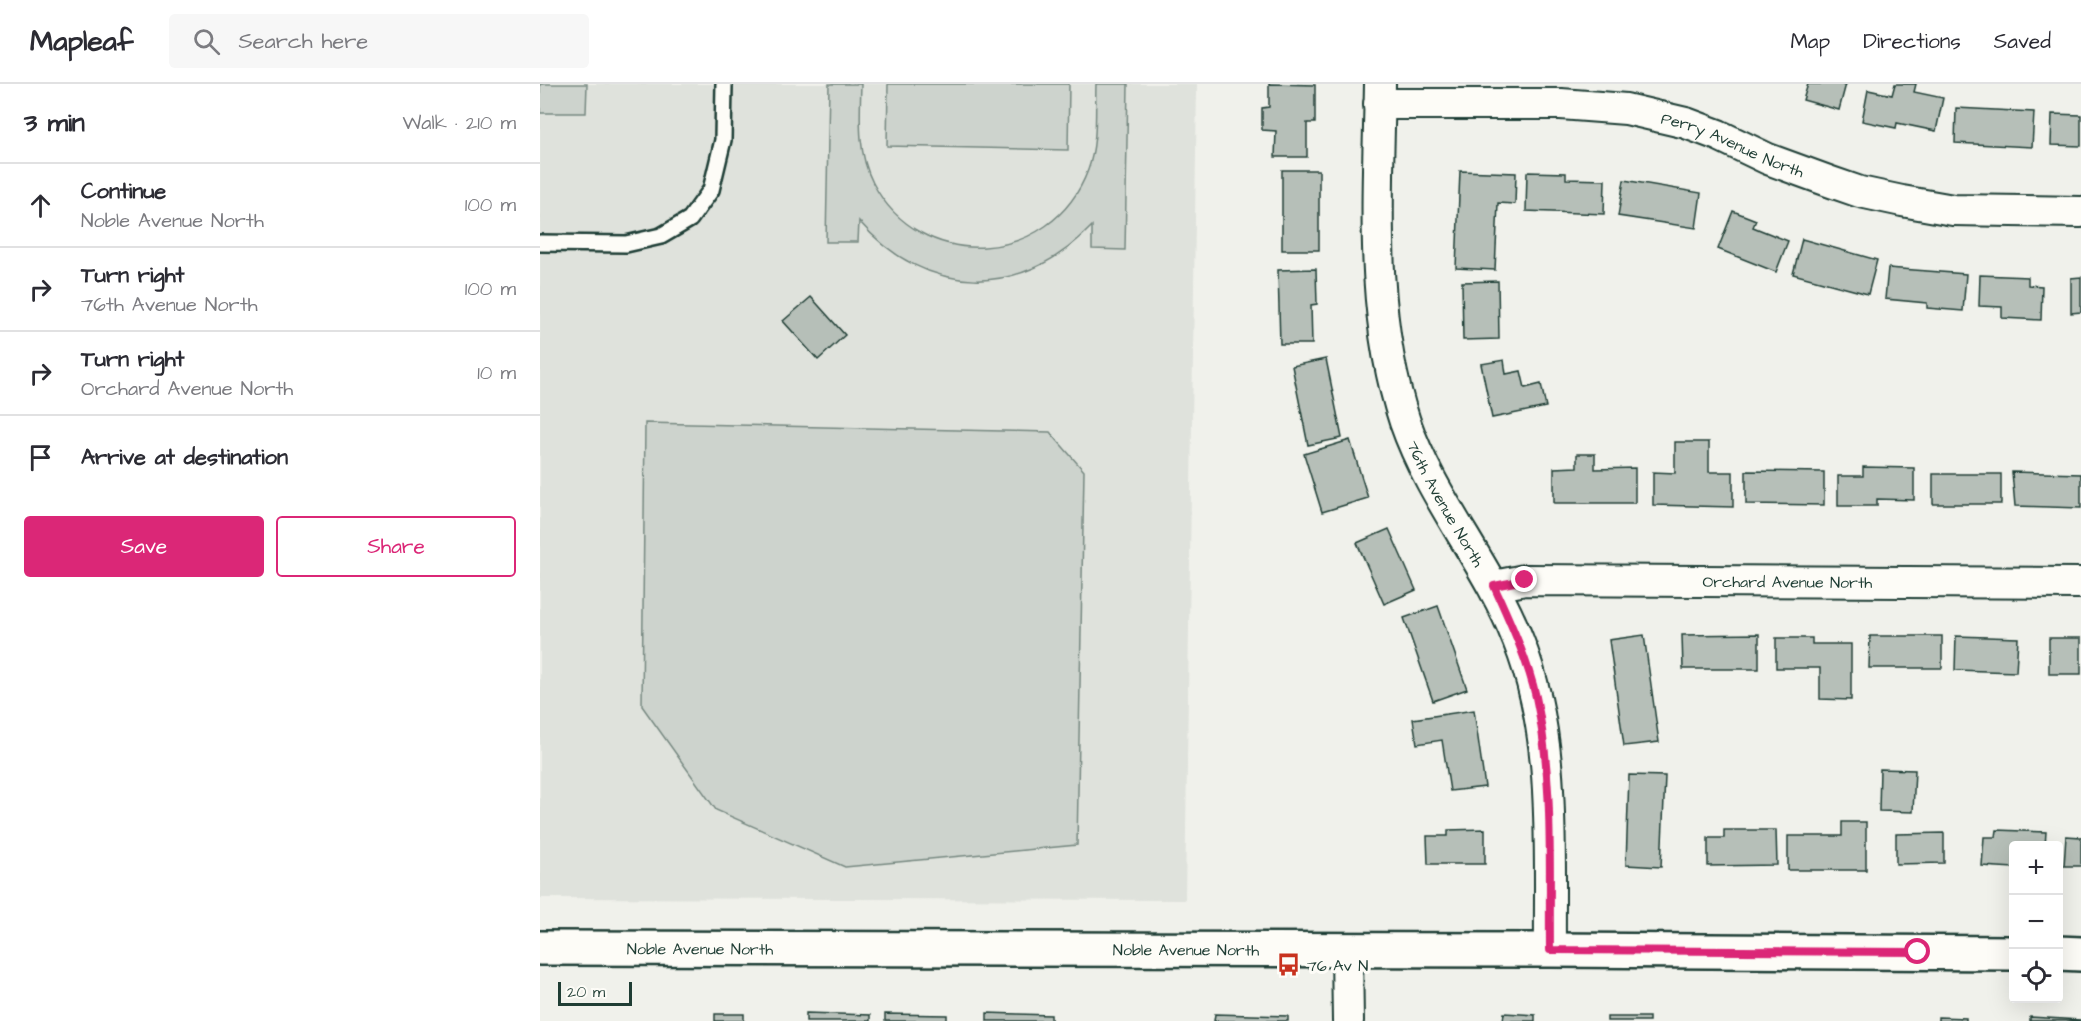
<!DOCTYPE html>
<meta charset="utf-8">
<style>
body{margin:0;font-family:"Architects Daughter",sans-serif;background:#f7f7f7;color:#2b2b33}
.controls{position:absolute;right:18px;bottom:18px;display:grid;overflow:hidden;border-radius:6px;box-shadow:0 6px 24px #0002}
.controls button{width:54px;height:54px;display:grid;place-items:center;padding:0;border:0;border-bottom:2px solid #e1e1e2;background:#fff;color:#2b2b33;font:30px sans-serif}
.scale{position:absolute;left:18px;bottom:15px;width:74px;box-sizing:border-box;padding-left:6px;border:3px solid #1f3d34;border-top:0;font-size:16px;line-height:21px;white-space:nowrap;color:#1f3d34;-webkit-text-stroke:4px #fdfcf7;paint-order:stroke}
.stop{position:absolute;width:18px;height:18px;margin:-14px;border:4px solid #db2777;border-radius:50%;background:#fff}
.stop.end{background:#db2777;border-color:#fff;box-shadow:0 2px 6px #0008}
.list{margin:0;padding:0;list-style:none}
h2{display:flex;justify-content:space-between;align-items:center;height:78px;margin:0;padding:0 24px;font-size:26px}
h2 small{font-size:20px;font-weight:400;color:#7c7c81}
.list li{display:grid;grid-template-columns:39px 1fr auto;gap:18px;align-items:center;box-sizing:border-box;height:84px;padding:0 24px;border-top:2px solid #e1e1e2}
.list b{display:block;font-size:22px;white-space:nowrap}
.list p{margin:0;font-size:20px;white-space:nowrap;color:#7c7c81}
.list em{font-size:20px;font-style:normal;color:#7c7c81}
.actions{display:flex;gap:12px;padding:18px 24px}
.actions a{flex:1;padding:14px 0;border:2px solid #db2777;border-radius:6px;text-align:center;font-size:21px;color:#db2777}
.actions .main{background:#db2777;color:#fff}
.icon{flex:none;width:33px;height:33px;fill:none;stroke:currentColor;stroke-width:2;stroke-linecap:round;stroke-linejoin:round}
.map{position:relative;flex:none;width:1541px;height:937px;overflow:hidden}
header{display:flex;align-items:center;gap:36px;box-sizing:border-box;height:84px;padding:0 30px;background:#fff;border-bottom:2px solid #e1e1e2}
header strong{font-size:28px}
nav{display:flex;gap:33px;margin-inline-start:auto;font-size:21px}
.search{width:420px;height:54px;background:#f7f7f7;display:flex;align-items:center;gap:15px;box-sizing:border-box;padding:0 21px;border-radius:6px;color:#7c7c81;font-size:22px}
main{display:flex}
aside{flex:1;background:#fff}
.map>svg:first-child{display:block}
</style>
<header>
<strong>Mapleaf</strong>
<div class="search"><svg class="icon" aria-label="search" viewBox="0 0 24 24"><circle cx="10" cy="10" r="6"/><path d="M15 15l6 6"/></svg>Search here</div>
<nav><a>Map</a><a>Directions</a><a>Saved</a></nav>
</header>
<main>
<aside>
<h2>3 min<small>Walk · 210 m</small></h2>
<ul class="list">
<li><svg class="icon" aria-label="ahead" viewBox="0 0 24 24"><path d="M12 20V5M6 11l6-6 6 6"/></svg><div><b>Continue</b><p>Noble Avenue North</p></div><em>100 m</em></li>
<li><svg class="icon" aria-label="right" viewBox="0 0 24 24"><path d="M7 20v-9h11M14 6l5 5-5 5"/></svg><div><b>Turn right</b><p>76th Avenue North</p></div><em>100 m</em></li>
<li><svg class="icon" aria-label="right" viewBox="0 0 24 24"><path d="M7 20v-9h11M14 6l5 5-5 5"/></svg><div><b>Turn right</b><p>Orchard Avenue North</p></div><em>10 m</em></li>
<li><svg class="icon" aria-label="arrive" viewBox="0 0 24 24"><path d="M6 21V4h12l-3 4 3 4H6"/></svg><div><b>Arrive at destination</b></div></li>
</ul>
<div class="actions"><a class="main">Save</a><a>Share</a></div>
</aside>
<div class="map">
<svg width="1541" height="937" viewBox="0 0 1541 937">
<rect width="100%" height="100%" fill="#f0f1eb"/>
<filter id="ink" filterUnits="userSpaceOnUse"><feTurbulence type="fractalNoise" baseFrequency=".0167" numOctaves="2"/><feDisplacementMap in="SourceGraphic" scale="12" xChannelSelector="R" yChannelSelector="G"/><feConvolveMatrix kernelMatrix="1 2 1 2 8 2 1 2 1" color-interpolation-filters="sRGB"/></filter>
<g filter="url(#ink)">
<path fill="#dfe2dc" d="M 0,0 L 657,0 L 645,816 L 0,814 Z"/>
<g fill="#cdd3cd" stroke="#768880" stroke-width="1.5">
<path d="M 0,0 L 47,0 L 46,29 L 0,29 Z"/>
<path d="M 289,0 L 321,0 C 320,33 317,68 333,99 C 380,190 512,183 548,86 C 558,59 555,28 556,0 L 588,0 L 585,166 L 552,165 L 552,142 C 482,216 386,214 319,137 L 318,158 L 286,158 Z"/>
<path d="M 348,0 L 529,0 L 528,66 L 347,62 Z"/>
<path d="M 105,339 L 510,348 L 544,387 L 537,761 L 305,783 L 176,726 L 102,622 Z"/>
</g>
<g fill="#b6bfb8" stroke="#1f3d34" stroke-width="1.5">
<path d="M 729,0 L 775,1 L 775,39 L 767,39 L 767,73 L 735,73 L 736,47 L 722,46 L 722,24 L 729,23 Z"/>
<path d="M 1268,0 L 1306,0 L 1299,26 L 1263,16 Z"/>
<path d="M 1355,0 L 1376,0 L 1374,8 L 1403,14 L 1396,47 L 1357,39 L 1356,44 L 1322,37 L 1328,6 L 1352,11 Z"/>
<path d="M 1416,24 L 1494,28 L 1492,63 L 1415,59 Z"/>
<path d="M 1512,30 L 1541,31 L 1541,62 L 1511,61 Z"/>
<rect x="742" y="86" width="37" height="80"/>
<path d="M 920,87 L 976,89 L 975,120 L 958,119 L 955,186 L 916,184 Z"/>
<path d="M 987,88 L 1026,89 L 1026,95 L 1065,96 L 1064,130 L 986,127 Z"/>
<path d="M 1084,96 L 1161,109 L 1156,144 L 1078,132 Z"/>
<path d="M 1193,127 L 1216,136 L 1213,143 L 1248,157 L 1236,188 L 1178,165 Z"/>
<path d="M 1262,155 L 1337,176 L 1328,210 L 1253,190 Z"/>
<path d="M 1348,184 L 1426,190 L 1423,227 L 1387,224 L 1387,219 L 1345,215 Z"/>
<path d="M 776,185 L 777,220 L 771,221 L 772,260 L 740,260 L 738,186 Z"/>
<path d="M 1440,191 L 1488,193 L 1488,201 L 1502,202 L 1501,236 L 1462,234 L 1462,223 L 1439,222 Z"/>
<path d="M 1541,193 L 1541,228 L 1531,229 L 1531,194 Z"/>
<path d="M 958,197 L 959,255 L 923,256 L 922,198 Z"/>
<path d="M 271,213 L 305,251 L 278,276 L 243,237 Z"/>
<path d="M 786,275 L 802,354 L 768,361 L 752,282 Z"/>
<path d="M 964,276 L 966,290 L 981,287 L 985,304 L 1001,300 L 1006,323 L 952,334 L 941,280 Z"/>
<path d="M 810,356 L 828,414 L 782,428 L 764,370 Z"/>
<path d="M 1135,358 L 1169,358 L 1169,388 L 1193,388 L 1193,423 L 1113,421 L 1113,388 L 1135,389 Z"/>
<path d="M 1037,370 L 1055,370 L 1055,385 L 1095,384 L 1095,419 L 1014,419 L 1014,384 L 1037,383 Z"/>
<path d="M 1323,383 L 1374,384 L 1374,416 L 1337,415 L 1337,422 L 1298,422 L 1298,392 L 1323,392 Z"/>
<path d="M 1206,387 L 1284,388 L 1284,421 L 1206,420 Z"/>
<path d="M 1472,388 L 1541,390 L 1541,424 L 1475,422 Z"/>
<rect x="1393" y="390" width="68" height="30"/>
<path d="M 849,445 L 876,506 L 844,520 L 817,459 Z"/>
<path d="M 898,522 L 927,605 L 893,617 L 864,534 Z"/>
<path d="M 1219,550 L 1219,585 L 1143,585 L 1142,551 Z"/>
<path d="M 1104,551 L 1119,658 L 1084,662 L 1069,556 Z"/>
<path d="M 1330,552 L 1402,552 L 1402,584 L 1329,584 Z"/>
<path d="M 1416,552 L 1478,554 L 1476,588 L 1415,586 Z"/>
<path d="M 1236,554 L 1272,554 L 1272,560 L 1311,560 L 1311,616 L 1280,615 L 1280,584 L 1236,584 Z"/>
<rect x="1509" y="554" width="32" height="36"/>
<path d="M 934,626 L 945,703 L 910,707 L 902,656 L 877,660 L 873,635 Z"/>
<path d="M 1340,685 L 1375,686 L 1373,728 L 1339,727 Z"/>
<path d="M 1089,691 L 1125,692 L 1121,783 L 1086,781 Z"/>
<path d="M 1302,738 L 1326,738 L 1326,786 L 1248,786 L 1248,752 L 1302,752 Z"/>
<path d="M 945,745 L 945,780 L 888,780 L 887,752 L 908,752 L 908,746 Z"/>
<path d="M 1184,746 L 1236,746 L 1237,781 L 1168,782 L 1168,754 L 1184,754 Z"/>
<path d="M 1457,746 L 1506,748 L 1505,762 L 1474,762 L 1474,784 L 1442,782 L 1444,753 L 1456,753 Z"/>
<path d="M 1404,749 L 1404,779 L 1356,780 L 1356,750 Z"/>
<path d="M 1526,752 L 1541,753 L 1541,782 L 1524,782 Z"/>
<path d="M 266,929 L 330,931 L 330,937 L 266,937 Z"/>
<path d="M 447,929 L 511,931 L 511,937 L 447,937 Z"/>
<path d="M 964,929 L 995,931 L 995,937 L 963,937 Z"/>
<rect x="175" y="930" width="29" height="7"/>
<path d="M 345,930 L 407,931 L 407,937 L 345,937 Z"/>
<path d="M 675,930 L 748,932 L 748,937 L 674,937 Z"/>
<rect x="1067" y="933" width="42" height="4"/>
<path d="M 1398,933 L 1426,934 L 1426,937 L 1398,937 Z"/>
<path d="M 1490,933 L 1540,936 L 1540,937 L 1490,937 Z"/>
</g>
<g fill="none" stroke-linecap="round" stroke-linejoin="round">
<defs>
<path id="service" d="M 0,159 L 86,160 L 121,152 L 150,135 L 171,106 L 183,56 L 184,0"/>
<g id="minor">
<path id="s1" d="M 840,0 C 838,112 829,230 865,338 C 892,416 948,479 978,556 C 1017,653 1009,763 1010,866"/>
<path id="s2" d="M 839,20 L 1021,20 L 1086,25 L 1146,39 L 1178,51 L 1228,75 L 1291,98 L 1320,108 L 1362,117 L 1413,126 L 1541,128"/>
<path id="s3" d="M 954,502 L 985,496 L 1541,499"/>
<path d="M 807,867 L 808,937"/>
</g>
<g id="tertiary">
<path id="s4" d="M 0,864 L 1010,866 L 1474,869"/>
<path d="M 1518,869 L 1541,870"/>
</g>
</defs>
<use href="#service" stroke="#1f3d34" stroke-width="20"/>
<use href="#minor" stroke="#1f3d34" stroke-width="34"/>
<use href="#tertiary" stroke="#1f3d34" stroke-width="38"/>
<use href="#service" stroke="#fdfcf7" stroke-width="15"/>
<use href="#minor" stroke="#fdfcf7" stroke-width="30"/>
<use href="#tertiary" stroke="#fdfcf7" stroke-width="33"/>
</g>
</g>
<g fill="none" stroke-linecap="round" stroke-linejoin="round" filter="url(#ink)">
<path stroke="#db2777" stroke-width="8" d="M 985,496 L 954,502 C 970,538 987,574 996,613 C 1014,696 1009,782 1010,866 L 1378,868"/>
</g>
<defs>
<symbol id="bus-bare" viewBox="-9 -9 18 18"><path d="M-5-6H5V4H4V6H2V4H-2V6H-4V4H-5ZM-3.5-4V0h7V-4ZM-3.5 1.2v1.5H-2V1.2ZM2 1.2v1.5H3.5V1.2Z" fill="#c8321e" stroke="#fdfcf7" stroke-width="2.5" paint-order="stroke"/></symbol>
</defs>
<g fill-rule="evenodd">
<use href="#bus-bare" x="732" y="864" width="33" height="33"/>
</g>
<g text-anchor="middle" stroke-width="6" stroke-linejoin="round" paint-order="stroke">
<g font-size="16" fill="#1f3d34" stroke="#fdfcf7">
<text dy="6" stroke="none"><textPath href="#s2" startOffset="360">Perry Avenue North</textPath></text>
<text dy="6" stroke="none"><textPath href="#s1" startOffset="432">76th Avenue North</textPath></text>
<text dy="6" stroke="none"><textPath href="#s3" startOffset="294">Orchard Avenue North</textPath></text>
<text dy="6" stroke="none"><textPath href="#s4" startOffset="160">Noble Avenue North</textPath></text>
<text dy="6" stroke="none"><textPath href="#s4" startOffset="646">Noble Avenue North</textPath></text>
</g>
<g font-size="16" fill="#1f3d34" stroke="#fdfcf7" text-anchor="start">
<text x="767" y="887">76 Av N</text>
</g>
</g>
</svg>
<div class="controls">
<button>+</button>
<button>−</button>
<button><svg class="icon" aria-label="locate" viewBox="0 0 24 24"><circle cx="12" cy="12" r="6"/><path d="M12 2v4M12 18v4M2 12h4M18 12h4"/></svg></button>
</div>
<div class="scale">20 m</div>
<div class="stop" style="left:1378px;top:868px"></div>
<div class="stop end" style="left:985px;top:496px"></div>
</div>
</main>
